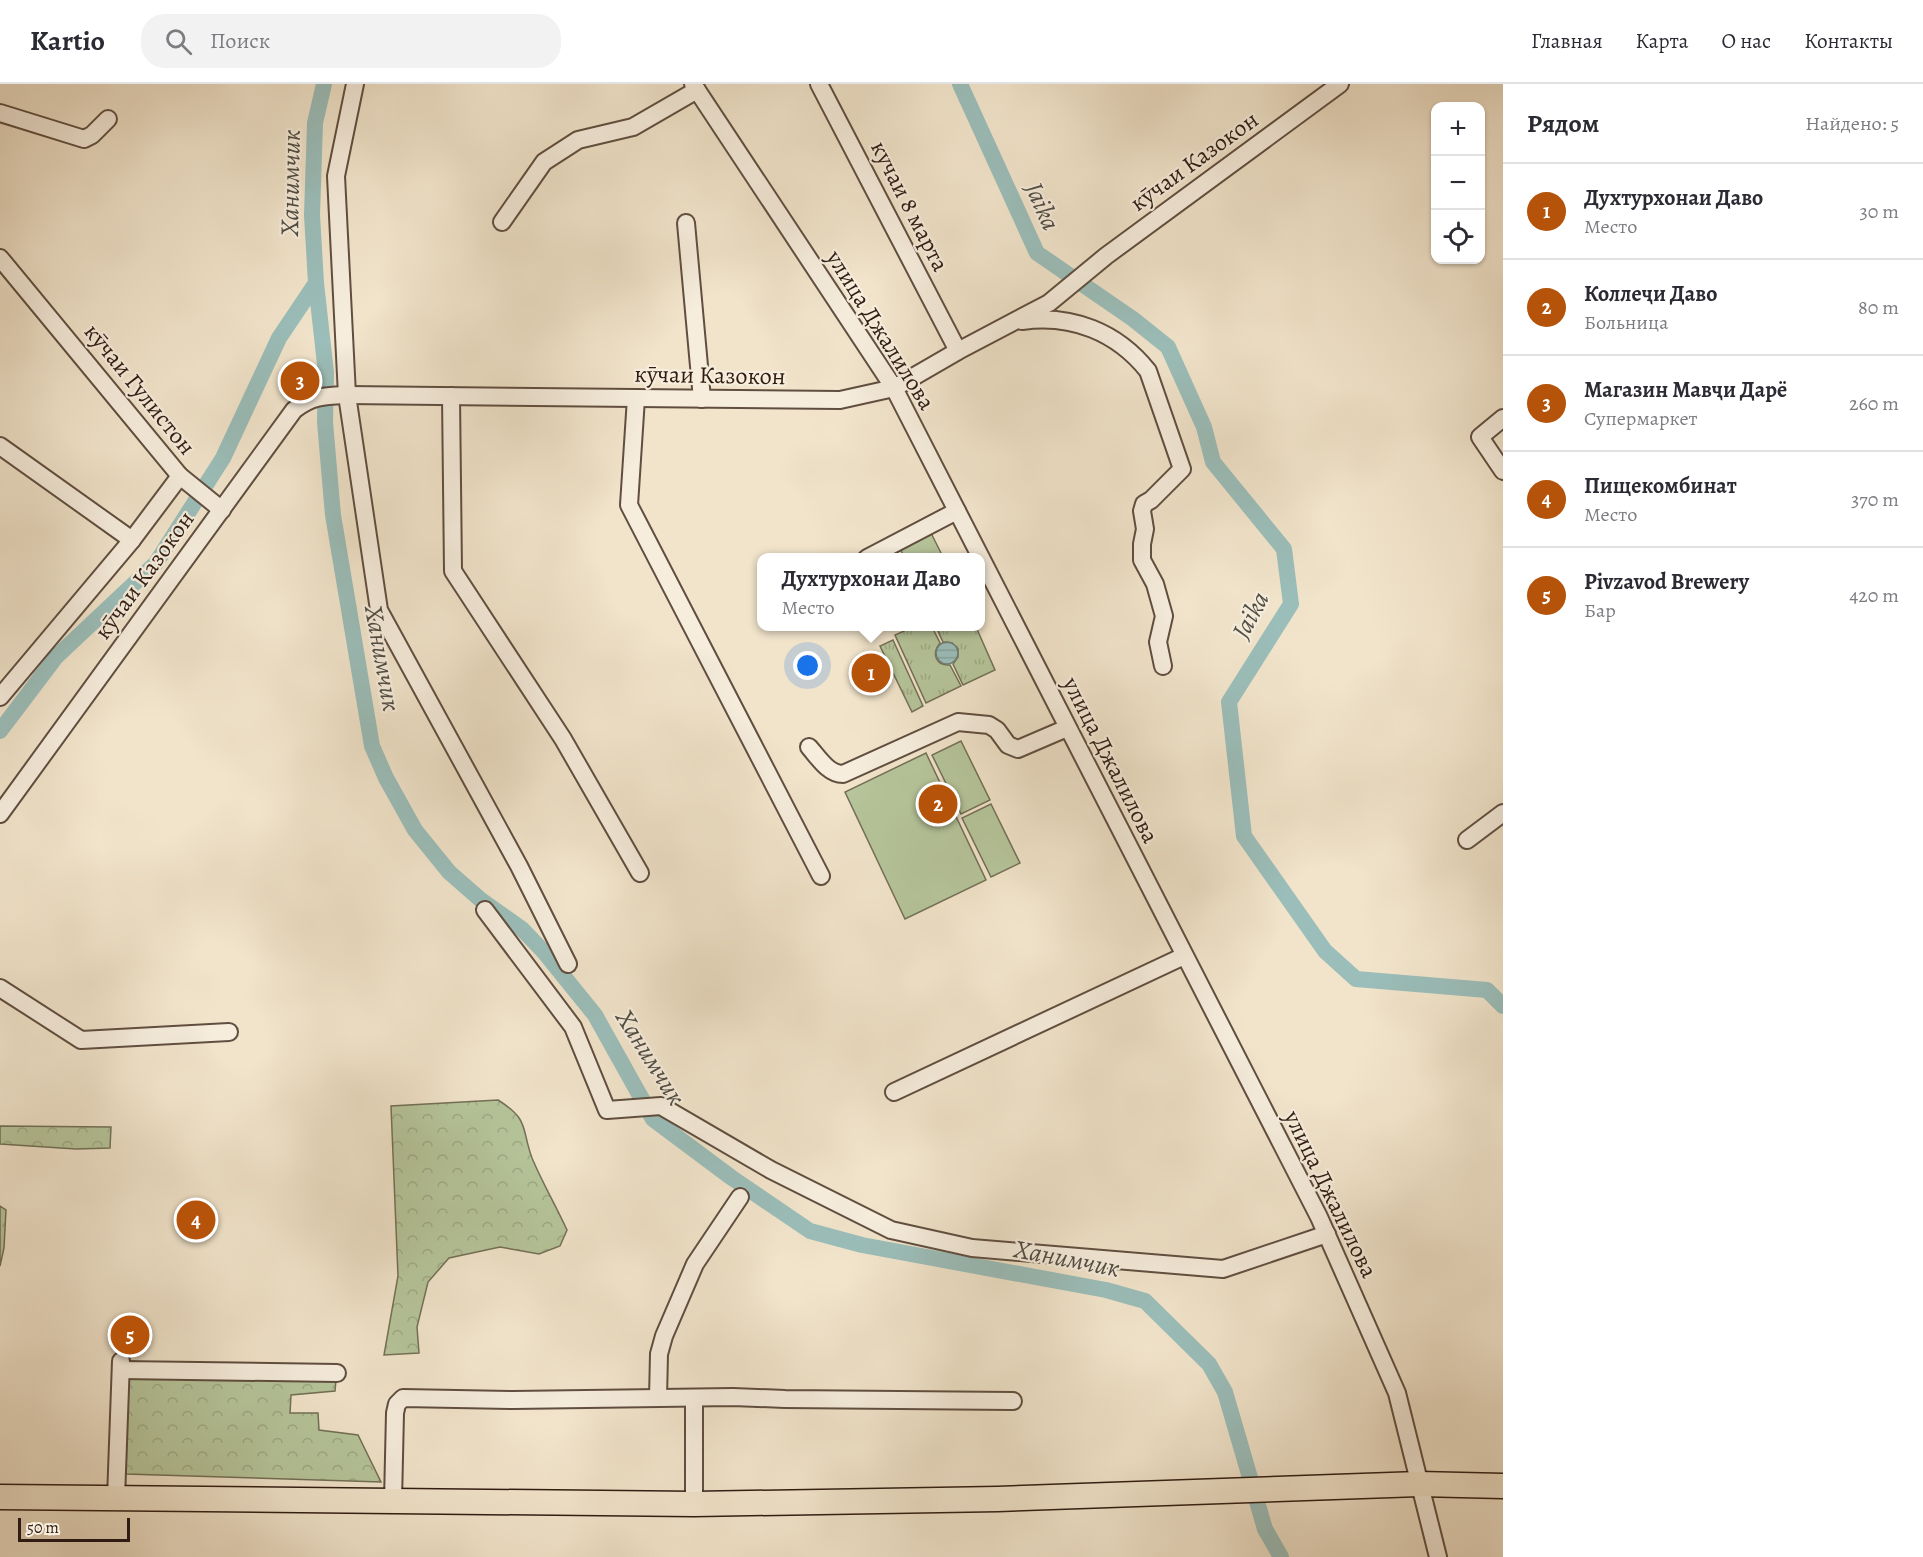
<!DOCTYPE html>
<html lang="ru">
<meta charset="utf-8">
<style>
body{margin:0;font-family:Alegreya,serif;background:#f2f2f3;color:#2b2b33}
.controls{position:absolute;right:18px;top:18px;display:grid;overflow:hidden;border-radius:12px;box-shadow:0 2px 4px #0004}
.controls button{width:54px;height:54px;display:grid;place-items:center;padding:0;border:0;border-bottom:2px solid #e1e1e2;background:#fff;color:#2b2b33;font:30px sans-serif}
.scale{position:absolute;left:18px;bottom:15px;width:112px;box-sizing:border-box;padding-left:6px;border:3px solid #301c12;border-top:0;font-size:16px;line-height:21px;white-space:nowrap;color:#301c12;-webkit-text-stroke:4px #f6eddd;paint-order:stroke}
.you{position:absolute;left:808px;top:582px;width:21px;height:21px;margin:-15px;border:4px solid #fff;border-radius:50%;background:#1a73e8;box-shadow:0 0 0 9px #1a73e833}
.badge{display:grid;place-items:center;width:39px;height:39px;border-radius:50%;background:#b45309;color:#fff;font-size:20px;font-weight:700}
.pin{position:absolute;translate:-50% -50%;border:3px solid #fff;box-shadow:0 2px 6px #0006}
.popup{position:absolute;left:757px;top:469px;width:228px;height:78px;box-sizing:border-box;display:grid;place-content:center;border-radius:12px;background:#fff;filter:drop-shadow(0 2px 4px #0005);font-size:20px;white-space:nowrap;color:#7c7c81}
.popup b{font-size:22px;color:#2b2b33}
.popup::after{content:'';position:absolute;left:50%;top:100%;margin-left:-12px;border:12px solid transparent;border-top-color:#fff}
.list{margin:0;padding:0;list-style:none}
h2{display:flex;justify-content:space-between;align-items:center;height:78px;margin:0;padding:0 24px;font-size:26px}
h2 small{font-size:20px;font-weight:400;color:#7c7c81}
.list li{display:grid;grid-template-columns:39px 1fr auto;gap:18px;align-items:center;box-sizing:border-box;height:96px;padding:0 24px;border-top:2px solid #e1e1e2}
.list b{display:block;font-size:22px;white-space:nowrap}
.list p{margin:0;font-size:20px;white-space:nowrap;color:#7c7c81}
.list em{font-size:20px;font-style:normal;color:#7c7c81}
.icon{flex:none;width:33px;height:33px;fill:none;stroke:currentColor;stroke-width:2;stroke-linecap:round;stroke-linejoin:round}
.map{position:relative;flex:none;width:1503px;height:1473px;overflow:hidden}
header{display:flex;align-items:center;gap:36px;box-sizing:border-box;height:84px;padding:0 30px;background:#fff;border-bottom:2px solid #e1e1e2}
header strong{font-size:28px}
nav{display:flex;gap:33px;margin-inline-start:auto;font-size:21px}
.search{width:420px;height:54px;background:#f2f2f3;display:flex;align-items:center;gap:15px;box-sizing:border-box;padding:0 21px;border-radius:24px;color:#7c7c81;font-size:22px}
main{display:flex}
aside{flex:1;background:#fff}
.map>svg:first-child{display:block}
</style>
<header>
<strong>Kartio</strong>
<div class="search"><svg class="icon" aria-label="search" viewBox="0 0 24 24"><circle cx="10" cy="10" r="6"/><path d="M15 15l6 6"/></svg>Поиск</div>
<nav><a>Главная</a><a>Карта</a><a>О нас</a><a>Контакты</a></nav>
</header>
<main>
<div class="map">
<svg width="1503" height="1473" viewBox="0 0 1503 1473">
<defs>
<pattern id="grass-tufts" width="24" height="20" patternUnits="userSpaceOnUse" patternTransform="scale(1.5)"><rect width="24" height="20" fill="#b6c59b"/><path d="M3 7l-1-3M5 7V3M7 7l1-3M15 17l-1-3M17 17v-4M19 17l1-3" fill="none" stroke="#9da984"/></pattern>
<pattern id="forest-crowns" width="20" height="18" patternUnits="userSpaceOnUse" patternTransform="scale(1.5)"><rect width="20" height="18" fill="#b6c59b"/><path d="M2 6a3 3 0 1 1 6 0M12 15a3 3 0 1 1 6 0" fill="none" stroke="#9da984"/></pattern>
<pattern id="water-rules" width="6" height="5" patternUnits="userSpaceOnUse" patternTransform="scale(1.5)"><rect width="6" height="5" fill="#9bbeba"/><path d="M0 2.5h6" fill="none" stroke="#86a39f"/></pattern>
</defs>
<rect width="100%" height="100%" fill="#f1e4cb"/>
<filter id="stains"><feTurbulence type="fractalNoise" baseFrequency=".00333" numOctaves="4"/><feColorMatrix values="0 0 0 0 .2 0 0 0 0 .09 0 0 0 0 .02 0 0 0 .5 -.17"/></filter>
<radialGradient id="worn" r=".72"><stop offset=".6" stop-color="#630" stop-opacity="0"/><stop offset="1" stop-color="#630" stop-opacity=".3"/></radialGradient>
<g fill="url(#grass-tufts)" stroke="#737056" stroke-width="1.5">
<path d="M 928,443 L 943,473 L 904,473 L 898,460 Z"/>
<path d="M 915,542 L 932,543 L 940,559 C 931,570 936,582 950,581 L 961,602 L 926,619 L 895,551 Z"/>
<path d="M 936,543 L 976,543 L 995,586 L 963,601 L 953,580 L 958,573 L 958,565 L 952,559 L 943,558 Z"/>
<path d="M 893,556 L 923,622 L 912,628 L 880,562 Z"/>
</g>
<g fill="url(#forest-crowns)" stroke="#737056" stroke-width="1.5">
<path d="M 498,1016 C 530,1036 521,1044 532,1074 C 542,1098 556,1122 567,1146 L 560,1162 L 539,1170 L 500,1163 L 449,1174 L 428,1198 L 417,1243 L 419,1269 L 384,1271 L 398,1192 L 391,1022 Z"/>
<path d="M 0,1042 L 111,1043 L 110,1064 L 76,1065 L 0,1060 Z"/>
<path d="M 0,1122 L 6,1126 L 4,1164 L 0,1182 Z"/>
<path d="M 128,1295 L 336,1296 L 335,1307 L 291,1311 L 290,1329 L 318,1329 L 319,1346 L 358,1351 L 381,1398 L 126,1390 Z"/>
</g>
<g fill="#b6c59b" stroke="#737056" stroke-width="1.5">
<path d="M 961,657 L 990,716 L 961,730 L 932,671 Z"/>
<path d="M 926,669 L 986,796 L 905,835 L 845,708 Z"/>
<path d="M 991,720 L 1020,779 L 991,793 L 962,734 Z"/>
</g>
<circle fill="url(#water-rules)" stroke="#707d77" stroke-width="1.5" cx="947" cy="569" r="11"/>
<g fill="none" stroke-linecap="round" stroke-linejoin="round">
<g stroke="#9bbeba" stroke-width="16">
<path d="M 960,0 L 1037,169 L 1133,235 L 1168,263 L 1204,343 L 1213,378 L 1284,465 L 1291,520 L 1229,618 L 1244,752 L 1325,867 L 1356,895 L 1487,906 L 1503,922"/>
<path d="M 316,199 L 326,289 L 325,338 L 333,431 L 372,662 L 386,694 L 415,746 L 449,788 L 481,816 L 522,845 L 544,868 L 595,931 L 653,1035 L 732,1094 L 810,1147 L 862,1161 L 1106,1206 L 1145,1217 L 1209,1280 L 1225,1308 L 1265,1445 L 1281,1473"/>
<path d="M 0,647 L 56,573 L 156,479 L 223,374 L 279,254 L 316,199 L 312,131 L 315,39 L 324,0"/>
</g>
<defs>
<g id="minor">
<path d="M 355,0 L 336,92 L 347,311 L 379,526 L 519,782 L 568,880"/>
<path d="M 693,0 L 894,304 L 1319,1133 L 1397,1309 L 1438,1473"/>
<path d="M 819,0 L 958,267"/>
<path d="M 0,29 L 84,55 L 92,51 L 108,35"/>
<path d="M 502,138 L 544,78 L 578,56 L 633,43 L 697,6"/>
<path d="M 686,139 L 702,315"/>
<path d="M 0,174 L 180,392 L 132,456 L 0,613"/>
<path d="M 1022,237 C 1072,230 1117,248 1148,287 L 1182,385 L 1151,416 L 1144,420 L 1142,427 L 1145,445 L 1142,460 L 1142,476 L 1155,500 L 1164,532 L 1158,558 L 1163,582"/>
<path d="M 451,312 L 453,487 L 563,655 L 640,789"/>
<path d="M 636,314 L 629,421 L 821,792"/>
<path d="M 1503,334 L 1480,353 L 1503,387"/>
<path d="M 0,362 L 132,456"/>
<path d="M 180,392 L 222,426"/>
<path d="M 867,474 L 957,427"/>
<path d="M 809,663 C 818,673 828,690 843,690 L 958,638 L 989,641 L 997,646 L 1008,661 L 1018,665 L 1067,644"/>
<path d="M 0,730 L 294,326 C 312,312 324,312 347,311 L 840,316 L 894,304 L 958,267 L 1049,219 L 1106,172 L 1340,0"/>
<path d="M 1467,756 L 1503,729"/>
<path d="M 485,826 L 573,943 L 607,1026 L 661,1022 L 771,1086 L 891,1146 L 972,1164 L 1223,1185 L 1327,1150"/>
<path d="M 0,904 L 81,956 L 229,948"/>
<path d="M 894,1008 L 1184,872"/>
<path d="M 121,1286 L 337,1289"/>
<path d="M 658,1314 L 659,1270 L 664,1252 L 695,1180 L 740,1113"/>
<path d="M 116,1414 L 121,1277"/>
<path d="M 393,1417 L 395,1329 L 397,1320 L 403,1314 L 513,1316 L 733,1313 L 785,1315 L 1013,1317"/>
<path d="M 694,1420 L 694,1314"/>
</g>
<path id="highway" d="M 0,1413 L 694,1420 L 998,1415 L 1419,1400 L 1503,1402"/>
</defs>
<use href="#minor" stroke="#604e40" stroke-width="20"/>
<use href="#highway" stroke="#301c12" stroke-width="27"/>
<use href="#minor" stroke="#f6eddd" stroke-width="16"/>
<use href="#highway" stroke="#f1e4cb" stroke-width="24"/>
</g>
<g text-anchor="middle" stroke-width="4.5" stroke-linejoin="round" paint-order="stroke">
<g font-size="24" fill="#301c12" stroke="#f6eddd">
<text transform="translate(1194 77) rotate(-36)" y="8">кӯчаи Казокон</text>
<text transform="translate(910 122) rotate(63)" y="8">кучаи 8 марта</text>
<text transform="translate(881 246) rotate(58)" y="8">улица Джалилова</text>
<text transform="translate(710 291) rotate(1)" y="8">кӯчаи Казокон</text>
<text transform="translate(140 305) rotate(51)" y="8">кӯчаи Гулистон</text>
<text transform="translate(144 491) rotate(-54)" y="8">кӯчаи Казокон</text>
<text transform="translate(1111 676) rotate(63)" y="8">улица Джалилова</text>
<text transform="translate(1331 1110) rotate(64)" y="8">улица Джалилова</text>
</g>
<g font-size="26" font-style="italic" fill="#504d44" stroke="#f6eddd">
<text transform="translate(290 99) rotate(-89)" y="9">Ханимчик</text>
<text transform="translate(1043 122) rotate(66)" y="9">Jaika</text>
<text transform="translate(1250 531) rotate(-62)" y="9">Jaika</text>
<text transform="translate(383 574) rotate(80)" y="9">Ханимчик</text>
<text transform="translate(651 973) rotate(58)" y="9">Ханимчик</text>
<text transform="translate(1067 1174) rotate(11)" y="9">Ханимчик</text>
</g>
</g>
<rect width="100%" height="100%" filter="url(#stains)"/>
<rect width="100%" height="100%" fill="url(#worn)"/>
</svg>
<div class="controls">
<button>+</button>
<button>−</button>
<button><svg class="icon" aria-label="locate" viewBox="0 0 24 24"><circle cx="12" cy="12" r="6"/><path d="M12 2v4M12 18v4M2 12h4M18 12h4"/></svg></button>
</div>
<div class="scale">50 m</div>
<div class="you"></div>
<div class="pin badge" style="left:871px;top:589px">1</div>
<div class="popup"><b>Духтурхонаи Даво</b>Место</div>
<div class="pin badge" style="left:938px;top:720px">2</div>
<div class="pin badge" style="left:300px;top:297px">3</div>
<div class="pin badge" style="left:196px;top:1136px">4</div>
<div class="pin badge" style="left:130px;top:1251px">5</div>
</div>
<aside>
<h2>Рядом<small>Найдено: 5</small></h2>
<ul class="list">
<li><span class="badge">1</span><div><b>Духтурхонаи Даво</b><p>Место</p></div><em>30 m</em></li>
<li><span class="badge">2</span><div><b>Коллеҷи Даво</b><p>Больница</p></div><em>80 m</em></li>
<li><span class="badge">3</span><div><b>Магазин Мавҷи Дарё</b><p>Супермаркет</p></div><em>260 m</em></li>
<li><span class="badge">4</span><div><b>Пищекомбинат</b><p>Место</p></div><em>370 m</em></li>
<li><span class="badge">5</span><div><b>Pivzavod Brewery</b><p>Бар</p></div><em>420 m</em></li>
</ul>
</aside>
</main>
